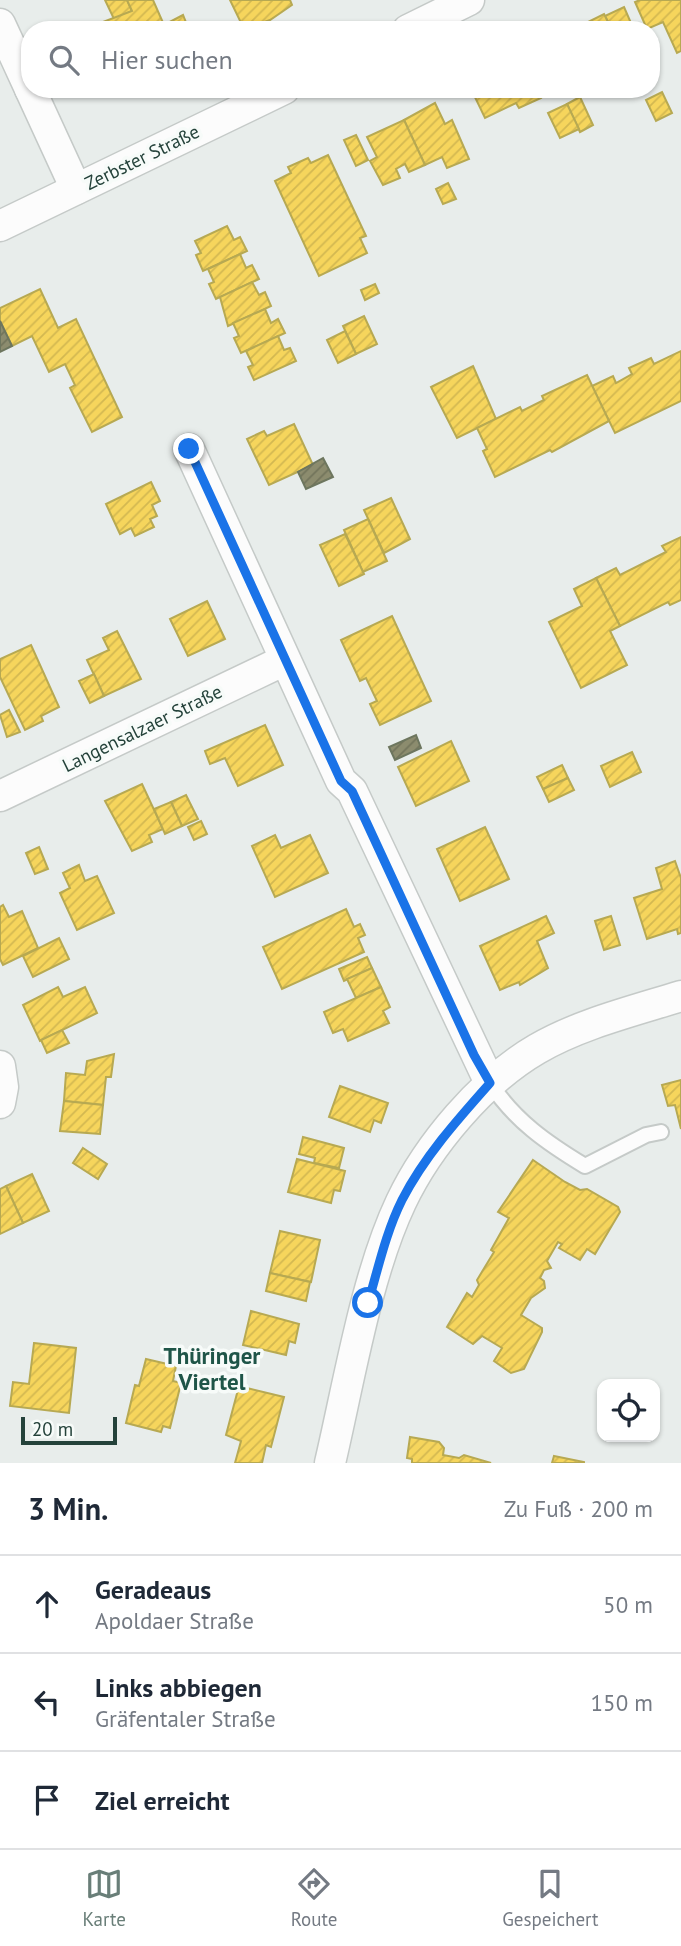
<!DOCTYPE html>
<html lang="de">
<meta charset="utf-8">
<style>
body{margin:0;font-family:"PT Sans",sans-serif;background:#f2f2f3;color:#1f2937}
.controls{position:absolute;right:21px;bottom:21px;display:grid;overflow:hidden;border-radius:14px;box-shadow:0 2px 5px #0004}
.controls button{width:63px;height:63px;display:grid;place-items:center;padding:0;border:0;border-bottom:2px solid #e0e1e3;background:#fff;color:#1f2937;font:35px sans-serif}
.scale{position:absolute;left:21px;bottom:18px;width:96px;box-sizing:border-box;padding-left:7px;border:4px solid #24423a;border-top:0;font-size:19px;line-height:24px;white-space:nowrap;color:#24423a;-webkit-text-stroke:5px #f7fbf9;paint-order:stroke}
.stop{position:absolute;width:21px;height:21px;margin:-16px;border:5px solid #1a73e8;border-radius:50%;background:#fff}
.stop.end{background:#1a73e8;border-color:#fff;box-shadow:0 2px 7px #0008}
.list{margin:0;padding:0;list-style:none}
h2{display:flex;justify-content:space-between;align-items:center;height:91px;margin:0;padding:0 28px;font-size:30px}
h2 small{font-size:23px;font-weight:400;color:#747a83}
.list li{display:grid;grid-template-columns:46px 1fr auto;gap:21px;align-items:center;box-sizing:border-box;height:98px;padding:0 28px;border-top:2px solid #e0e1e3}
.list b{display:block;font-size:26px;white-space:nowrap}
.list p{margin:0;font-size:23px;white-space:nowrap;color:#747a83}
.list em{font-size:23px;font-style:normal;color:#747a83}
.icon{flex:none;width:38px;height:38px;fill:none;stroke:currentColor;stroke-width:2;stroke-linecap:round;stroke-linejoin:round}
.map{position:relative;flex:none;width:681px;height:1463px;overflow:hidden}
.search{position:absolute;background:#fff;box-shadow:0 2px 5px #0004;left:21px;right:21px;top:21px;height:77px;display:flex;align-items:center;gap:18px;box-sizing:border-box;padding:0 24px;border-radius:28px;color:#747a83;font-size:26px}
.sheet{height:385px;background:#fff}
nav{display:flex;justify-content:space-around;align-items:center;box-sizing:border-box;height:98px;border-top:2px solid #e0e1e3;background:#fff;font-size:19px;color:#747a83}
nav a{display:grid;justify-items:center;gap:4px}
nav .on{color:#697e78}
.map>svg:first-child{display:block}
</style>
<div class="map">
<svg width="681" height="1463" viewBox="0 0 681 1463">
<defs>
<pattern id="homes-hatch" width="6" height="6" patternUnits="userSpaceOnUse" patternTransform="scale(1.75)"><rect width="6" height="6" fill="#f6d55c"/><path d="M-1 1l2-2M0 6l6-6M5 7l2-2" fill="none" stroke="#d3b851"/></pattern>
<pattern id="industry-hatch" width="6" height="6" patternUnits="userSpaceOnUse" patternTransform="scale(1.75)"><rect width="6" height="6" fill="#8c8c6e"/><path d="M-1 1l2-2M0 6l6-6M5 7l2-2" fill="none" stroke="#72745b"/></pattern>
</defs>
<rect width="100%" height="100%" fill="#e8edeb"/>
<g fill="url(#homes-hatch)" stroke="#b7a952" stroke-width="2">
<path d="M 105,0 L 127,0 L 132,11 L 114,19 Z"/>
<path d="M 127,0 L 153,0 L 164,25 L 183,15 L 189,30 L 82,30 L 132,11 Z"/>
<path d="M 230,0 L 290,0 L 292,5 L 270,20 L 244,29 Z"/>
<path d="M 640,0 L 681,0 L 681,51 L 677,53 L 663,22 L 647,29 L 635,2 Z"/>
<path d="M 624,7 L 634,30 L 612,30 L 605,16 Z"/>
<path d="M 604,14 L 612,30 L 572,30 Z"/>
<path d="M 476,89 L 537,89 L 541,98 L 519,108 L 516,103 L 485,118 L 472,91 Z"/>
<path d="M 662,92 L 672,113 L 656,121 L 646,100 Z"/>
<path d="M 580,97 L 593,125 L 580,132 L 567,104 Z"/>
<path d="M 435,103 L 445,124 L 452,120 L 469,159 L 447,168 L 442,157 L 425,165 L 404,120 Z"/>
<path d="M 567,104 L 579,129 L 560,138 L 548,113 Z"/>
<path d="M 404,120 L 425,165 L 409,172 L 405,164 L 396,169 L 400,178 L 383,185 L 370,161 L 377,157 L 367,137 Z"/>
<path d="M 356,135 L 368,160 L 356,166 L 344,140 Z"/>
<path d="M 328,155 L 366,236 L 360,238 L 367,253 L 319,276 L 275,181 L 291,173 L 288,167 L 308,158 L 311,163 Z"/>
<path d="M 448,183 L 456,199 L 443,204 L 436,189 Z"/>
<path d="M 227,226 L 234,240 L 240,237 L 247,251 L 203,271 L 196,255 L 201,253 L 195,241 Z"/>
<path d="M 240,254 L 246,268 L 252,265 L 259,279 L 216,299 L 209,284 L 214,282 L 208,269 Z"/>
<path d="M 252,282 L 259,295 L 265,292 L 271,306 L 228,326 L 220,297 Z"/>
<path d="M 375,284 L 379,293 L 365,300 L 361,290 Z"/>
<path d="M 40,289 L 58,328 L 76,319 L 122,417 L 92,432 L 70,388 L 75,385 L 65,364 L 49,372 L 32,336 L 12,346 L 0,321 L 0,308 Z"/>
<path d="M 265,309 L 271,323 L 278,319 L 285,333 L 241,353 L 234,338 L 239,336 L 233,323 Z"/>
<path d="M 364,316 L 377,344 L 356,354 L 343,326 Z"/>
<path d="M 345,331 L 356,354 L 338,363 L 327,340 Z"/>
<path d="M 278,336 L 284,350 L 290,348 L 296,361 L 254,380 L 248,367 L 253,365 L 246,351 Z"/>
<path d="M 681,351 L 681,401 L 615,433 L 592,386 L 613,376 L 616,383 L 632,374 L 629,368 L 651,358 L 654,364 Z"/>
<path d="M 473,366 L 496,419 L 457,438 L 431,387 Z"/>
<path d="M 587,375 L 609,421 L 552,452 L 550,450 L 495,477 L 483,451 L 487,449 L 477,428 L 520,407 L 522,411 L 544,400 L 542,396 Z"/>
<path d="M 294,424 L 313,465 L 269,485 L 247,439 L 264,431 L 267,436 Z"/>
<path d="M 151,482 L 160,501 L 152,505 L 157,516 L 150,519 L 154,527 L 135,536 L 131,528 L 120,534 L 106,504 Z"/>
<path d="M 391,498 L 410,539 L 384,553 L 364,510 Z"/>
<path d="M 368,519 L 387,561 L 363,572 L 344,530 Z"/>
<path d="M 345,534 L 364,574 L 339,586 L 320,545 Z"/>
<path d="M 681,537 L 681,600 L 670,605 L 668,602 L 620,626 L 596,578 L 616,568 L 620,575 L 666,552 L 662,546 Z"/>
<path d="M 596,578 L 620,626 L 610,631 L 627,665 L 581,688 L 549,622 L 582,606 L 574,589 Z"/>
<path d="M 207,601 L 225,639 L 188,656 L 170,619 Z"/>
<path d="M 392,616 L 431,701 L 380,725 L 370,704 L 377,701 L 366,678 L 360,681 L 341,640 Z"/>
<path d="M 117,631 L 141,679 L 104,696 L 87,660 L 109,650 L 103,638 Z"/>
<path d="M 31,645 L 59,707 L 41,716 L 43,721 L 25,730 L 0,677 L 0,659 Z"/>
<path d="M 94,674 L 104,696 L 90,703 L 79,681 Z"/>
<path d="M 9,710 L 20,732 L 7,737 L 0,715 Z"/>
<path d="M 265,725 L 283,765 L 238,786 L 225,758 L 210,764 L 205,751 Z"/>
<path d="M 451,741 L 469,781 L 416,806 L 398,767 Z"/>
<path d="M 632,752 L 641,772 L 610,787 L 601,766 Z"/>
<path d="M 562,765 L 568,778 L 543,789 L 537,777 Z"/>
<path d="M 568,778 L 574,790 L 549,802 L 543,789 Z"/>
<path d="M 142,784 L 163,829 L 149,835 L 152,842 L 132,851 L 105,801 Z"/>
<path d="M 186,795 L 198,819 L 182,826 L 171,802 Z"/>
<path d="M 171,802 L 182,826 L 165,834 L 154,809 Z"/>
<path d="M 201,821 L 207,834 L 194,840 L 188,827 Z"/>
<path d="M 485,827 L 509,879 L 460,901 L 437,849 Z"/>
<path d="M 275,835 L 281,848 L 310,835 L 328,873 L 275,897 L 252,846 Z"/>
<path d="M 39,847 L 48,869 L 35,874 L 26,853 Z"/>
<path d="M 675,861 L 681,878 L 681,933 L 678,934 L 677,929 L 647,939 L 634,898 L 662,889 L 656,868 Z"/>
<path d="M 79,865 L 85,881 L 97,876 L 114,913 L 77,930 L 60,893 L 70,888 L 63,873 Z"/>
<path d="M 3,905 L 9,917 L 22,911 L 38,948 L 3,965 L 0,959 L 0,907 Z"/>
<path d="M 346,909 L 354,927 L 360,924 L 365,935 L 358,938 L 364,952 L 282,989 L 263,947 Z"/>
<path d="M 546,916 L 554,933 L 537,941 L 548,968 L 520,985 L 519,982 L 500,990 L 480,946 Z"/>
<path d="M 611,916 L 620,945 L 604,950 L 595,921 Z"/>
<path d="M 59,938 L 69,959 L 33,977 L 23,956 Z"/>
<path d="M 367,957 L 372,968 L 344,981 L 339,969 Z"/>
<path d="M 372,968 L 381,987 L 356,998 L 347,979 Z"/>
<path d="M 58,987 L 63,997 L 85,987 L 97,1013 L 40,1041 L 23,1005 Z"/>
<path d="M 381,987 L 390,1007 L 383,1011 L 389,1023 L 348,1041 L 343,1029 L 333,1033 L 324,1012 Z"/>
<path d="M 62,1030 L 69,1043 L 47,1053 L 41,1040 Z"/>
<path d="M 114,1054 L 111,1077 L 106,1077 L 103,1105 L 64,1101 L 66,1073 L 85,1075 L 87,1061 Z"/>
<path d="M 681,1080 L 681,1129 L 675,1105 L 668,1106 L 662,1085 Z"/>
<path d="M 340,1086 L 388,1103 L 381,1123 L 374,1120 L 370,1132 L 329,1117 Z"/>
<path d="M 64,1101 L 103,1105 L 100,1134 L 60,1131 Z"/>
<path d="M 303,1137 L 344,1148 L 339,1168 L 314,1163 L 315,1158 L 299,1154 Z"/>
<path d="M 83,1148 L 107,1164 L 98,1179 L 73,1163 Z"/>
<path d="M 297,1159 L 345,1171 L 340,1191 L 334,1190 L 331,1203 L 288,1192 Z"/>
<path d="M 533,1160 L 565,1182 L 580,1190 L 587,1189 L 618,1207 L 620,1212 L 595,1254 L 587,1249 L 580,1260 L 559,1248 L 562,1244 L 558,1242 L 547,1261 L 551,1268 L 544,1270 L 540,1278 L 544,1281 L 545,1288 L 531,1298 L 521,1315 L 542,1328 L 542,1332 L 524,1369 L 511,1373 L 494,1361 L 502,1348 L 482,1336 L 473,1344 L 447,1327 L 467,1293 L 472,1297 L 479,1285 L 477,1280 L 494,1252 L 491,1250 L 509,1218 L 498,1212 Z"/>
<path d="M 32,1174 L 49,1211 L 23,1223 L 6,1186 Z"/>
<path d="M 6,1186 L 23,1223 L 0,1234 L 0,1189 Z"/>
<path d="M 280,1231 L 320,1240 L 311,1282 L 270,1273 Z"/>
<path d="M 270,1273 L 310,1282 L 306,1301 L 266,1291 Z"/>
<path d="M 251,1311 L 299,1324 L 295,1343 L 289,1341 L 286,1355 L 243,1345 Z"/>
<path d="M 34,1343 L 76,1348 L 69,1413 L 10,1406 L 13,1382 L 29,1384 Z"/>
<path d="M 146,1359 L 176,1366 L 173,1381 L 181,1383 L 170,1428 L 163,1426 L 161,1432 L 126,1423 L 135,1385 L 139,1386 Z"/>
<path d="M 239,1386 L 284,1397 L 271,1447 L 266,1445 L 262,1463 L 235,1463 L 241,1441 L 226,1435 Z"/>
<path d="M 410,1437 L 439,1442 L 444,1448 L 443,1455 L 459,1458 L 464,1455 L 491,1463 L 412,1463 L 412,1459 L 407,1458 Z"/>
<path d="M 554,1456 L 584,1462 L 584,1463 L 552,1463 Z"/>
</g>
<g fill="url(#industry-hatch)" stroke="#6d765e" stroke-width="2">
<path d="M 0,321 L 12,346 L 0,352 Z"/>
<path d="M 323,458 L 333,477 L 306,489 L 298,472 Z"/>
<path d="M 416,735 L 421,748 L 395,760 L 389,747 Z"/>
</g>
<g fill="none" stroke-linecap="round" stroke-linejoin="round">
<defs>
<path id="service" d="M 490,1083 C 515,1121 547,1143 585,1166 L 646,1135 L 661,1132"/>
<g id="minor">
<path d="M 0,24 L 30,89"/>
<path d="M 408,30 L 469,0"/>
<path d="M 30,89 L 76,189"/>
<path d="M 0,226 L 284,89"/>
<path d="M 189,449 L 341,781 L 352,791 L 490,1083"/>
<path d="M 0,796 L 285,660"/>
<path d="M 0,1066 L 3,1087 L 0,1103"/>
<path d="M 330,1463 C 349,1382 366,1276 401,1202 C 428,1145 482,1081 537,1049 C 580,1024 633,1011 681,996"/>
</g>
</defs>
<use href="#service" stroke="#c5cac8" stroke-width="18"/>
<use href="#minor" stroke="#c5cac8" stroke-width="33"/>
<use href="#service" stroke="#fcfcfc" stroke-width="14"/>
<use href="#minor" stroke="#fcfcfc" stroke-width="30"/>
</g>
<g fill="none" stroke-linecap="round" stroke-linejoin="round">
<path stroke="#1a73e8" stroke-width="9" d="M 189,449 L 341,781 L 352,791 L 474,1055 L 490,1083 C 458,1119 424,1157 402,1200 C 386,1232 378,1269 368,1303"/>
</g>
<g text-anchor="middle" stroke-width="7" stroke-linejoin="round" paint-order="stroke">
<g font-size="19" fill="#24423a" stroke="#f7fbf9">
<text transform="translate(142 157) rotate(-26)" y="7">Zerbster Straße</text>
<text transform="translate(142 728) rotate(-26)" y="7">Langensalzaer Straße</text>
</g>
<g font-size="23" font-weight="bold" fill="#1f5548" stroke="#f7fbf9">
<text x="212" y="1364">Thüringer<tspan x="212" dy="26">Viertel</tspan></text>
</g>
</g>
</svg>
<div class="controls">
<button><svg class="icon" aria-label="locate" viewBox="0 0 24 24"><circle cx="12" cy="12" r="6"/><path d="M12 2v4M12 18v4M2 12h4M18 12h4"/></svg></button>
</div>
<div class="scale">20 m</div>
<div class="stop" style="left:368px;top:1303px"></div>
<div class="stop end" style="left:189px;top:449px"></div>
<div class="search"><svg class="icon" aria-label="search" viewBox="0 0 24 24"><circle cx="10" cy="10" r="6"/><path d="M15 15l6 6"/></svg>Hier suchen</div>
</div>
<section class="sheet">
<h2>3 Min.<small>Zu Fuß · 200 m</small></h2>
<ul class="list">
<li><svg class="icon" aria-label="ahead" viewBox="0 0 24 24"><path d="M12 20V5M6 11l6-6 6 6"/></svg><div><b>Geradeaus</b><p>Apoldaer Straße</p></div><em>50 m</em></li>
<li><svg class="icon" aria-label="left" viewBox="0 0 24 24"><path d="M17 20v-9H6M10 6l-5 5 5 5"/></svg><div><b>Links abbiegen</b><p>Gräfentaler Straße</p></div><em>150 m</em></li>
<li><svg class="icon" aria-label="arrive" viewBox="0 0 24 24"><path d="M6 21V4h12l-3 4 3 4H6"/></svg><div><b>Ziel erreicht</b></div></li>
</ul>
</section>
<nav>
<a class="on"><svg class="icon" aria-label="map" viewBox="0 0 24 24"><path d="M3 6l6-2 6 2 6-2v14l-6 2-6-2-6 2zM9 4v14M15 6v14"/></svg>Karte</a>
<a><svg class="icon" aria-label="directions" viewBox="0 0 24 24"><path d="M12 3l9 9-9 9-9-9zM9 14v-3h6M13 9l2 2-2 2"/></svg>Route</a>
<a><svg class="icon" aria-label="saved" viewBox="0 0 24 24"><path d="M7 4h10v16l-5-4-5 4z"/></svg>Gespeichert</a>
</nav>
